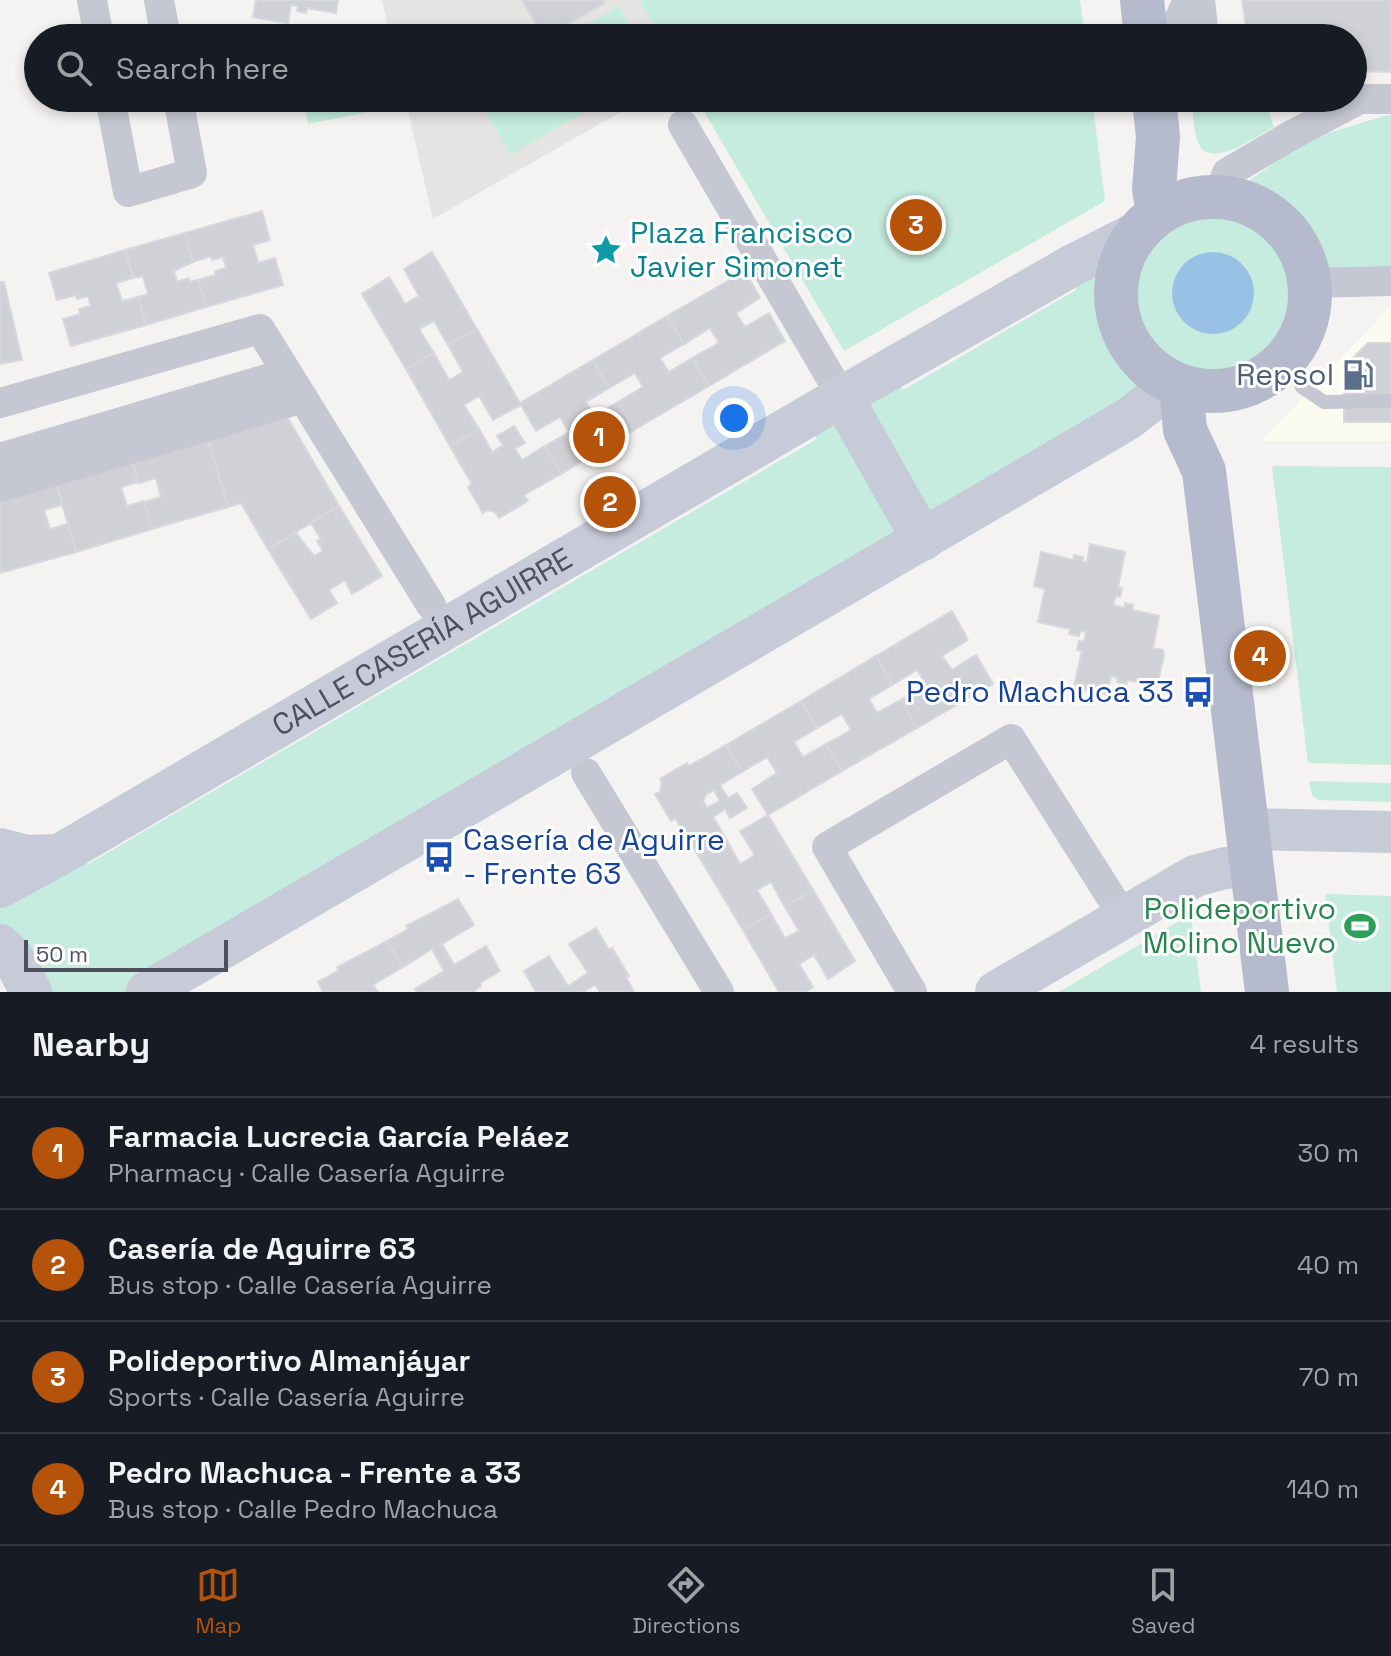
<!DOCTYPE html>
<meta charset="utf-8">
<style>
body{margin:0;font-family:"Space Grotesk",sans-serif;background:#20242c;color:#f1f3f6}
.scale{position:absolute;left:24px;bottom:20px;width:204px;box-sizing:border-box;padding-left:8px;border:4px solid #4c505e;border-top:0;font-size:22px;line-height:28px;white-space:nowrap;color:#4c505e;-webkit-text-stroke:6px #fff;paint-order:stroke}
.you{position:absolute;left:734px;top:418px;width:28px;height:28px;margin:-20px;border:6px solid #fff;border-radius:50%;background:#1a73e8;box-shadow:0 0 0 12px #1a73e833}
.badge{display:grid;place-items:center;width:52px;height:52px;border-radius:50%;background:#b45309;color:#fff;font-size:26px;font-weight:700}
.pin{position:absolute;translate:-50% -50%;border:4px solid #fff;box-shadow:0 2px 8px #0006}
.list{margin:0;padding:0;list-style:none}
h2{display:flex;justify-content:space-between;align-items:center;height:104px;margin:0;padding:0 32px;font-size:34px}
h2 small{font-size:26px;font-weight:400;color:#9ea1a6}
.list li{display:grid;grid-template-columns:52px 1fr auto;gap:24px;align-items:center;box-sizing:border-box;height:112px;padding:0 32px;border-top:2px solid #363941}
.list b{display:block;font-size:30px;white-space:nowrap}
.list p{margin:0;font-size:26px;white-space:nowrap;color:#9ea1a6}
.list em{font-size:26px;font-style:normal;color:#9ea1a6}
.icon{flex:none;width:44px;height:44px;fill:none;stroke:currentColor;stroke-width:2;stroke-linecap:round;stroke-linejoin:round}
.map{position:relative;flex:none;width:1391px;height:992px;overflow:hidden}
.search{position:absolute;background:#171b24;box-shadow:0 4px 12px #0003;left:24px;right:24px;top:24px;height:88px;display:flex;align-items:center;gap:20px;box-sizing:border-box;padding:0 28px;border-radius:44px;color:#9ea1a6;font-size:30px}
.sheet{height:552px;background:#171b24}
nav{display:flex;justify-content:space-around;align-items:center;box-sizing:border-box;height:112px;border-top:2px solid #363941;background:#171b24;font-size:22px;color:#9ea1a6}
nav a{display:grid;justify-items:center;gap:4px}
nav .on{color:#b45309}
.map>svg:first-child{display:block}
</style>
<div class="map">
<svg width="1391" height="992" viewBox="0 0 1391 992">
<rect width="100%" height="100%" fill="#f4f3f2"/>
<path fill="#fbfbef" d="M 1391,309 L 1391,441 L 1261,441 L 1387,310 Z"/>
<g fill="#e5e4e3">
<path d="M 382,0 L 638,0 L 661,38 L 391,38 Z"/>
<path d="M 405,98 L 645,98 L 433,219 Z"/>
</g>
<g fill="#c6ecdf" fill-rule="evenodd">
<path d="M 638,0 L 1080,0 L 1085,38 L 661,38 Z"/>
<path d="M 619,6 L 638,38 L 564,38 Z"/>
<path d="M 303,98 L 366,98 L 369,112 L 308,124 Z"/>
<path d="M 477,98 L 609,98 L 510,155 Z"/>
<path d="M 696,98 L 1092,98 L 1105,201 L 844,351 Z"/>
<path d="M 1191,98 L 1265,101 L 1274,127 C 1257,136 1209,172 1198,142 C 1193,129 1193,112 1191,98 Z"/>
<path d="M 1387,115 L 1391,115 L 1391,270 L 1331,269 L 1321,261 L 1303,227 L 1275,200 L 1250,189 L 1250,180 L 1297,147 L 1329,133 Z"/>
<path d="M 1204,214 C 1212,215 1221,215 1229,216 C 1328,234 1303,395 1191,370 C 1171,365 1149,348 1141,328 C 1118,270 1148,230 1204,214 ZM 1242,263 C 1250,275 1254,285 1254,300 L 1221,333 C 1182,335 1163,306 1179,270 Z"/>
<path d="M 1092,268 C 1098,284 1094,297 1098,313 C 1104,343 1126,367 1146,390 L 923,515 L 870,429 L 869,398 L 896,381 L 903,390 L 1076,290 L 1071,280 Z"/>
<path d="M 830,421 L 848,427 L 902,537 L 134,992 L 41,992 L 0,931 L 0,905 L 82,855 L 88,864 L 817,439 L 812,430 Z"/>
<path d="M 1272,466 L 1391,467 L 1391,765 L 1308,763 Z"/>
<path d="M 1309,781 L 1391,783 L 1391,802 L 1319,800 L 1312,796 Z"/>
<path d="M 1325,894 L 1391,896 L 1391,992 L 1337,992 Z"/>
<path d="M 1191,914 L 1201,992 L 1059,992 Z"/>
</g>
<circle fill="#98c1e5" cx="1213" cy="293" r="41"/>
<g fill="#d0d1d6" stroke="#d7d7dd" stroke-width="2" fill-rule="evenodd">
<path d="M 256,0 L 338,0 L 336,13 L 307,8 L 306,13 L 297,11 L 298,6 L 291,5 L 288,23 L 253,17 Z"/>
<path d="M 522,0 L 603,0 L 604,3 L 544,38 Z"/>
<path d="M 1242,0 L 1391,0 L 1391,72 L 1353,71 L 1353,38 L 1248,38 Z"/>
<path d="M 696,98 L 726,98 L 704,111 Z"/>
<path d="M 262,211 L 270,240 L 253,245 L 258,263 L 275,258 L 283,285 L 206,307 L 198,280 L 216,275 L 215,271 L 226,268 L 223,257 L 212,260 L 211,256 L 193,262 L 185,233 Z"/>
<path d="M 185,233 L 193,262 L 174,271 L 177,282 L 189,278 L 190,282 L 198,280 L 206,307 L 146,325 L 138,297 L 148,294 L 143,276 L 133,278 L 125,250 Z"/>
<path d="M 125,250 L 133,278 L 116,283 L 122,301 L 138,297 L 146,325 L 71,346 L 63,319 L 80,314 L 79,309 L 91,306 L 88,296 L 77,299 L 76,295 L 57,300 L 49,273 Z"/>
<path d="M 432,252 L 477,329 L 448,345 L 434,321 L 419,329 L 434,353 L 406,369 L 362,294 L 389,277 L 405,304 L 419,296 L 404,269 Z"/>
<path d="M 745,271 L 760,298 L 736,313 L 745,327 L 769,313 L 785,341 L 709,386 L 692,358 L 719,343 L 710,328 L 684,344 L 667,316 Z"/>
<path d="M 0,282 L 4,282 L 22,360 L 0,364 Z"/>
<path d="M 667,316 L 684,344 L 660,358 L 669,372 L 692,358 L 709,386 L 634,430 L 618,402 L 643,387 L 635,373 L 609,388 L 593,360 Z"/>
<path d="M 477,329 L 521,405 L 493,420 L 479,396 L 464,405 L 479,429 L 450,446 L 406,369 L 434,353 L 449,380 L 463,372 L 448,345 Z"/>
<path d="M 1368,343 L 1391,343 L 1391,422 L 1344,422 L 1344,367 Z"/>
<path d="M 593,360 L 609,388 L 586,402 L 594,416 L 618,402 L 634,430 L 561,474 L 545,446 L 569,432 L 560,417 L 536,431 L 520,403 Z"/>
<path d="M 282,408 L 339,506 L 268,549 L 241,503 L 228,507 L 206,432 Z"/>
<path d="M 514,426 L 525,443 L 515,449 L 522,460 L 545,446 L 561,474 L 524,495 L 528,501 L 499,518 L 495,512 L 487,510 L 483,513 L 468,487 L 472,484 L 450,446 L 479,429 L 492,452 L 503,445 L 497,436 Z"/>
<path d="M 206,432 L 228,507 L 152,529 L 144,502 L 161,497 L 156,478 L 139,483 L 130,453 Z"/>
<path d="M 130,453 L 138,482 L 121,487 L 127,506 L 144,501 L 152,529 L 76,552 L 54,476 Z"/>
<path d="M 54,476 L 62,505 L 44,510 L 50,529 L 68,524 L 76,552 L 0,573 L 0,491 Z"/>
<path d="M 339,506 L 382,576 L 352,594 L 345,580 L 329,590 L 337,603 L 311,619 L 268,549 L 296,533 L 314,556 L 323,551 L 317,541 L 321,539 L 311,523 Z"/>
<path d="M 1090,544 L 1125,552 L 1118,587 L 1122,588 L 1120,597 L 1116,596 L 1113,605 L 1125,608 L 1125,603 L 1133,605 L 1132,610 L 1159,616 L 1153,648 L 1163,650 L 1164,655 L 1157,686 L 1128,680 L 1127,684 L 1117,682 L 1118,678 L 1111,676 L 1107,694 L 1074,687 L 1082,651 L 1077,650 L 1079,641 L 1084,642 L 1086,632 L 1080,631 L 1079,636 L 1069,634 L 1070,629 L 1038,622 L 1045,589 L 1034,586 L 1041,552 L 1073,560 L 1074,555 L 1083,557 L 1082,561 L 1087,563 Z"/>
<path d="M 952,611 L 968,640 L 942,656 L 952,670 L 976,655 L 993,684 L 917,728 L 901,700 L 926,684 L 917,670 L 892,685 L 876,656 Z"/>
<path d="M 876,656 L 892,685 L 869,699 L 877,713 L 901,700 L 917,728 L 842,771 L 826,744 L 851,730 L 842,714 L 817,728 L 801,701 Z"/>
<path d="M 801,701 L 817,728 L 794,742 L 803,757 L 826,744 L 842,771 L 768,815 L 752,789 L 777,773 L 767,757 L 742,772 L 726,745 Z"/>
<path d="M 726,745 L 742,772 L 720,785 L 728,798 L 737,793 L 747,808 L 730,818 L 725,809 L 713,817 L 726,839 L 698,855 L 675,818 L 671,821 L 655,794 L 660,792 L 662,783 L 660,779 L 687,763 L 689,766 ZM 714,790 L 720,801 L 707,808 L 703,801 L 706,795 Z"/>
<path d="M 768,815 L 813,890 L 785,907 L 771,882 L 757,890 L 771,914 L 743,930 L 698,855 L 726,839 L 740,864 L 755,855 L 740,831 Z"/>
<path d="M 813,890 L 855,961 L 828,979 L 814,955 L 799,964 L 813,987 L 806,992 L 779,992 L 743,930 L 771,914 L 785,938 L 799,931 L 785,907 Z"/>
<path d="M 458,899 L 474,925 L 442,944 L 454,965 L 486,946 L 500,971 L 480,983 L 481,986 L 473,992 L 417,992 L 415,989 L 444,971 L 432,949 L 403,967 L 387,941 L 408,929 L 406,926 Z"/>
<path d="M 596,928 L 609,950 L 612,948 L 629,976 L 626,977 L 634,992 L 600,992 L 595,985 L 583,992 L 536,992 L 524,971 L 549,956 L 568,986 L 588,973 L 569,944 Z"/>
<path d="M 387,941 L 403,967 L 373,985 L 378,992 L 323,992 L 318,982 L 339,970 L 337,967 Z"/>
</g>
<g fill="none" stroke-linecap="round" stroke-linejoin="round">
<path stroke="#c5c8d2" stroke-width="14" d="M 1287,358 L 1302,387 L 1324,402 L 1391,401"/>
<g stroke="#c5c8d2" stroke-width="30">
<path d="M 92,0 L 99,38"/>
<path d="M 159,0 L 166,38"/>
<path d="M 1200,0 L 1204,38"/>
<path d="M 1165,38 L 1179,20 L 1188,0"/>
<path d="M 110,98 L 128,192 L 192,173 L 178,98"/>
<path d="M 683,125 L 842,397"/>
<path d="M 1219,196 L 1227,173 L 1290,136 L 1360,99 L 1391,99"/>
<path d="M 1311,283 L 1391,281"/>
<path d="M 0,403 L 260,329 L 431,605"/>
<path d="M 0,458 L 287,373"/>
<path d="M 0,487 L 303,398"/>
<path d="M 586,773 L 719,992"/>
<path d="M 912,992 L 827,847 L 1011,739 L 1123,916"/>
</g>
<g stroke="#c7cbd8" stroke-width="42">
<path d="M 842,397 L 923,540"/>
<path d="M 1247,829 L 1391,832"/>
<path d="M 0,849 L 28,856 L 59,855"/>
<path id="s1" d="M 0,887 L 59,855 L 817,411 L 1073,265 L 1138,232"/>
<path d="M 0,945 L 13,958 L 31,992"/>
<path d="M 147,992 L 1128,419 L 1174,383"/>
<path d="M 996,992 L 1195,876 L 1225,868 L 1252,867"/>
</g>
<g stroke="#b5bbcd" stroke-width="44">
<path d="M 1142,0 L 1146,38"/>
<path d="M 1154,98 L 1158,137 L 1154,189 L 1158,213"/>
<circle cx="1213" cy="294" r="97"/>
<path d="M 1181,386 L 1185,430 L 1204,471 L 1267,992"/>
</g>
</g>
<defs>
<symbol id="sight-bare" viewBox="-9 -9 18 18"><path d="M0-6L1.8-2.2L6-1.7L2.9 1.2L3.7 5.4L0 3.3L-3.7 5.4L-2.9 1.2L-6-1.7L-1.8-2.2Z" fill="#0f9aa8" stroke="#fff" stroke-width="2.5" paint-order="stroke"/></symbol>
<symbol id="fuel-bare" viewBox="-9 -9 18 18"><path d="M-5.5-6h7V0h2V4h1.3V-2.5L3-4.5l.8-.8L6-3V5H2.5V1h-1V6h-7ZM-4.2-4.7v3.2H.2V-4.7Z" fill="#5c6f8a" stroke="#fff" stroke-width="2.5" paint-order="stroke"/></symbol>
<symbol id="bus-bare" viewBox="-9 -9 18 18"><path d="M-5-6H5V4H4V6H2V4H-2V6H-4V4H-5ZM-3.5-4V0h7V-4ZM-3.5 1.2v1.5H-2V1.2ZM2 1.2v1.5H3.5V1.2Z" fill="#1a4fb4" stroke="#fff" stroke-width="2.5" paint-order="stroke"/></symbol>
<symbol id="stadium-bare" viewBox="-9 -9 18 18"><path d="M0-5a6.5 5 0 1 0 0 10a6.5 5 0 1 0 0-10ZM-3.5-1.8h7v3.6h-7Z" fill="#2e9e5b" stroke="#fff" stroke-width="2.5" paint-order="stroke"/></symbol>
</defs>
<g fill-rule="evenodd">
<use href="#sight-bare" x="584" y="228" width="44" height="44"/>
<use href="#fuel-bare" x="1336" y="353" width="44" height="44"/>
<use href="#bus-bare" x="1176" y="670" width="44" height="44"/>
<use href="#bus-bare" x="417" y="835" width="44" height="44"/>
<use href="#stadium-bare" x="1338" y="904" width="44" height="44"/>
</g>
<g text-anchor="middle" stroke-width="6" stroke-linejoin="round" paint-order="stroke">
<g font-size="30" fill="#0d838f" stroke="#fff" text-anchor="start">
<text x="630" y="243">Plaza Francisco<tspan x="630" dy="34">Javier Simonet</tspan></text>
</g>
<g font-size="30" fill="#4e5e75" stroke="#fff" text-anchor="end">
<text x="1334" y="385">Repsol</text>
</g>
<g font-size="30" fill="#4c505e" stroke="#fff">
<text dy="10" stroke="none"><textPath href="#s1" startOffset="488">CALLE CASERÍA AGUIRRE</textPath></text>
</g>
<g font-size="30" fill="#164399" stroke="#fff" text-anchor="end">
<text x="1174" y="702">Pedro Machuca 33</text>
<text x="463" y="850" text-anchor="start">Casería de Aguirre<tspan x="463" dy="34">- Frente 63</tspan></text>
</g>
<g font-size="30" fill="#27864d" stroke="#fff" text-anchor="end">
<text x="1336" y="919">Polideportivo<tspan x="1336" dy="34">Molino Nuevo</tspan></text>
</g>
</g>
</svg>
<div class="scale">50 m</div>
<div class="you"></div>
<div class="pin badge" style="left:599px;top:437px">1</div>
<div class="pin badge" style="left:610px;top:502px">2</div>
<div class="pin badge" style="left:916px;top:225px">3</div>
<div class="pin badge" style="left:1260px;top:656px">4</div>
<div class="search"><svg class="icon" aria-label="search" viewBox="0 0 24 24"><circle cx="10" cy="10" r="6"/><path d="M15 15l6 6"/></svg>Search here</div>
</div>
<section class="sheet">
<h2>Nearby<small>4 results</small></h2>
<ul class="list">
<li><span class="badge">1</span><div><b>Farmacia Lucrecia García Peláez</b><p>Pharmacy · Calle Casería Aguirre</p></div><em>30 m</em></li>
<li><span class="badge">2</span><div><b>Casería de Aguirre 63</b><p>Bus stop · Calle Casería Aguirre</p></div><em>40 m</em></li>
<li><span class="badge">3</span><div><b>Polideportivo Almanjáyar</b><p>Sports · Calle Casería Aguirre</p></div><em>70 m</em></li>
<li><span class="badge">4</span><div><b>Pedro Machuca - Frente a 33</b><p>Bus stop · Calle Pedro Machuca</p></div><em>140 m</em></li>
</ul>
</section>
<nav>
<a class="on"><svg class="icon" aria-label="map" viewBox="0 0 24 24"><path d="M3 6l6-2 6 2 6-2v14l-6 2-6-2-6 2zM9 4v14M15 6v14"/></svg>Map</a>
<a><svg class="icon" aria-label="directions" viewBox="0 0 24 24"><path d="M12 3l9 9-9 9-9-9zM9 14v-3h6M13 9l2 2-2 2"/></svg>Directions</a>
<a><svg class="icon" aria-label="saved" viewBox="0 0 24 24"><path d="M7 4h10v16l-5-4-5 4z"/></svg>Saved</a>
</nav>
